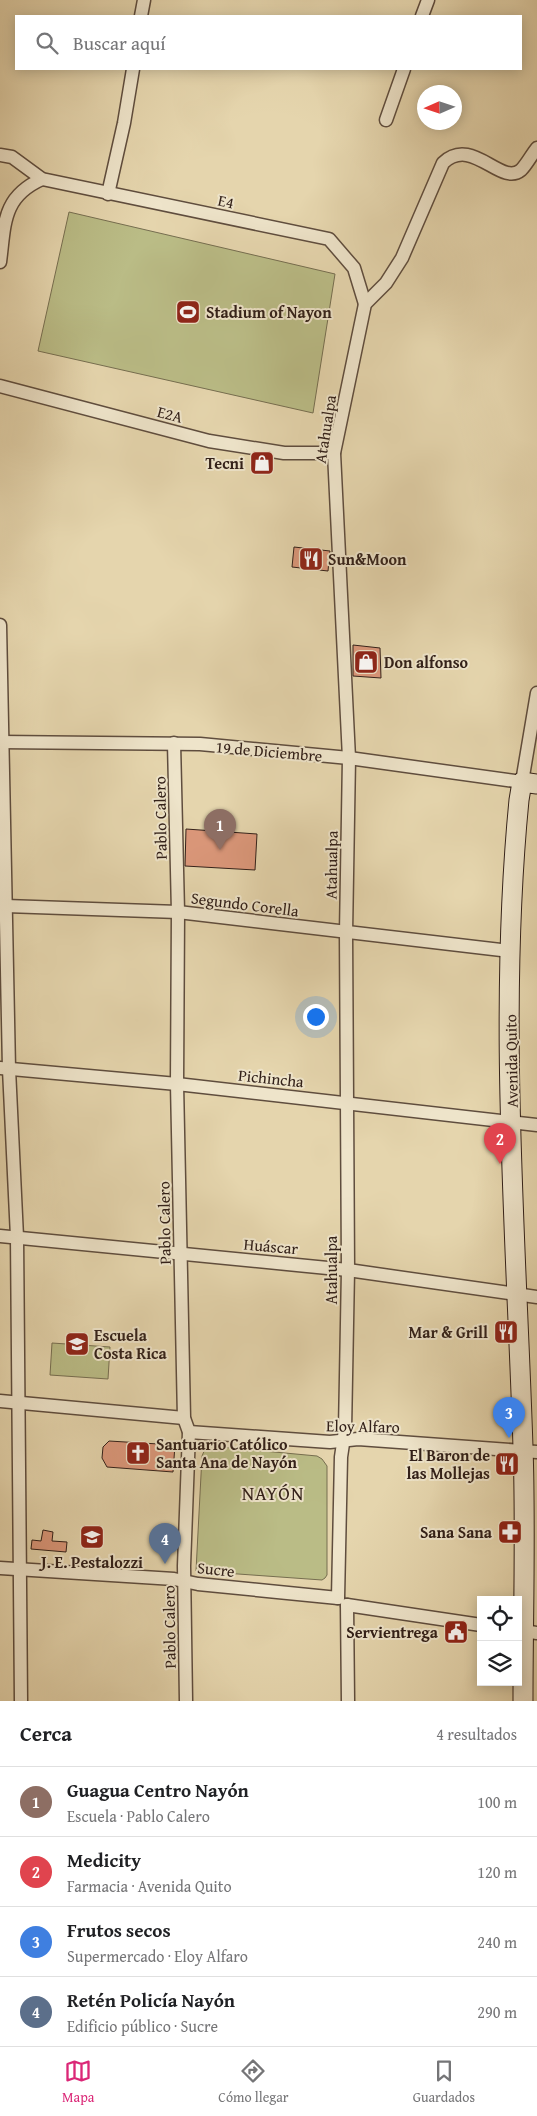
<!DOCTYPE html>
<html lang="es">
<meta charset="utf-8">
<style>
body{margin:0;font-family:"Gentium Book Plus",serif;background:#f6f6f6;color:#202124}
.controls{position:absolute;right:15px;bottom:15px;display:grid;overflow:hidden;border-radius:0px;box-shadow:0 2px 12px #0003}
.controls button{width:45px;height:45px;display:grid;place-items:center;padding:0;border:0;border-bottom:1px solid #e0e0e0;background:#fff;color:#202124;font:25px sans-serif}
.compass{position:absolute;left:417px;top:85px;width:45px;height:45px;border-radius:50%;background:#fff;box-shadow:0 2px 12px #0003;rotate:267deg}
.you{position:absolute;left:315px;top:1016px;width:18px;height:18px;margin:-12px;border:4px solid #fff;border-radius:50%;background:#1a73e8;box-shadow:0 0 0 8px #1a73e833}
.badge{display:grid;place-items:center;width:32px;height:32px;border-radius:50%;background:#db2777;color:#fff;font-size:16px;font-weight:700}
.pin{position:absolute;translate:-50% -41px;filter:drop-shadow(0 1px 2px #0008)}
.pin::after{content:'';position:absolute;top:26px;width:18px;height:15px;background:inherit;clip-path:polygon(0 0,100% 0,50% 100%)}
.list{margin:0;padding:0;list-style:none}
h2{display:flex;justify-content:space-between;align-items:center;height:65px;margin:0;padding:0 20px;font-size:21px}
h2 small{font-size:16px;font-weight:400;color:#757577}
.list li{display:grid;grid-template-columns:32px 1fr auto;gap:15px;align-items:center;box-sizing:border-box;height:70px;padding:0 20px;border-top:1px solid #e0e0e0}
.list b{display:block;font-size:19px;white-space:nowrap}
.list p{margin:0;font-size:16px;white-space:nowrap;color:#757577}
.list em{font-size:16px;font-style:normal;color:#757577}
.icon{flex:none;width:28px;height:28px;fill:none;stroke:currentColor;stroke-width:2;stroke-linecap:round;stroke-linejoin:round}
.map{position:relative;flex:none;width:537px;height:1701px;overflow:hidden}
.search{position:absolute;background:#fff;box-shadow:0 2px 12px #0003;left:15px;right:15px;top:15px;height:55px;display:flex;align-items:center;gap:12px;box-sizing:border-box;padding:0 18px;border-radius:0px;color:#757577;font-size:19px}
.sheet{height:345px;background:#fff}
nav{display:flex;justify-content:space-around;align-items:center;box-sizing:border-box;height:70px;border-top:1px solid #e0e0e0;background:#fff;font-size:14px;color:#757577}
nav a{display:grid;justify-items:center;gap:2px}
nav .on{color:#db2777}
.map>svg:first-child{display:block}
</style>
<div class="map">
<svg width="537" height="1701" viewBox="0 0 537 1701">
<rect width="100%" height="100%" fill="#e5d5ad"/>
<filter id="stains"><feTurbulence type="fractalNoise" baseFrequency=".004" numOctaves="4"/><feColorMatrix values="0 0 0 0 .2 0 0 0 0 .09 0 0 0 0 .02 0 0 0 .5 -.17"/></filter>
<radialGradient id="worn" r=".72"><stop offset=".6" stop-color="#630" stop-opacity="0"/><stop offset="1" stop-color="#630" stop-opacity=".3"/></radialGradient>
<g fill="#babc86" stroke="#766e50">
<path d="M 69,212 L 335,274 L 313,413 L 38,351 Z"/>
<path d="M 52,1343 L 110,1347 L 108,1379 L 50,1375 Z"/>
<path d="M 210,1446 L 317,1456 L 322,1459 L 327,1466 L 327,1575 L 325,1578 L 322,1580 L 196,1571 L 202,1456 L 205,1449 Z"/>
</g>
<g fill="#dc987b" stroke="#322019">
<path d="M 294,547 L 330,551 L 328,571 L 292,567 Z"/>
<path d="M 353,645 L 380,648 L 381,678 L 353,676 Z"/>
<path d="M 186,829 L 257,834 L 255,870 L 185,866 Z"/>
<path d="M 109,1441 L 175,1445 L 173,1472 L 107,1467 L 102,1458 L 103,1447 Z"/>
<path d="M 43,1530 L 53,1532 L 52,1541 L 67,1542 L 66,1552 L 31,1549 L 32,1540 L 41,1541 Z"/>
</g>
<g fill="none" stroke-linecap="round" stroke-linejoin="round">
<defs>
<g id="street">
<path d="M 141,16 L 144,0"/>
<path d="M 422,16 L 428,0"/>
<path d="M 386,120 L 404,69"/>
<path d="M 0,155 L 12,157 L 42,179 L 329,239 L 354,268 L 365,304"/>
<path d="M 108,194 L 124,123 L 133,69"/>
<path d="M 0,262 C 5,224 2,197 42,179"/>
<path d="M 0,386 L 209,441 L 284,453 L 334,453"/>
<path d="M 0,625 L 9,1069 L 17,1237 L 21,1701"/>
<path d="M 0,742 L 200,744 L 349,758 L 522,782 L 537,693"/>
<path d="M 174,743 L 178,912 L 177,1084 L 184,1418 L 189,1432 L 184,1566 L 186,1701"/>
<path d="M 6,906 L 178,912 L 510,951"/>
<path d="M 0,1068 L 177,1084 L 537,1125"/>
<path d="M 0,1236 L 348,1270 L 537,1297"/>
<path d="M 0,1401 L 184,1418"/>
<path d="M 189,1432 L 330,1442 L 358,1439 L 537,1452"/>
<path d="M 0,1568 L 174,1579 L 198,1584 L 338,1598"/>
<path d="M 338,1598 L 341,1457 L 345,1430 L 348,1270 L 346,933 L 349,758 L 334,453 L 365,304 L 386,283 L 402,258 L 443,163 C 472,135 501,187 521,170 C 527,164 532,154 537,148"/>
<path d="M 347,1605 L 481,1625"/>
<path d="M 347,1605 L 348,1701"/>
<path d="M 518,1630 L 537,1633"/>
</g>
<path id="secondary" d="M 523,1701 C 523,1617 526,1532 523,1447 C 516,1233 498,1014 519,800 L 522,782 L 537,784"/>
</defs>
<use href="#street" stroke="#5f4d3e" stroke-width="15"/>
<use href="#secondary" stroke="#322019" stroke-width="21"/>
<use href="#street" stroke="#eee4ca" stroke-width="12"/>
<use href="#secondary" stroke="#eee4ca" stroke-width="19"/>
</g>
<defs>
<symbol id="stadium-square" viewBox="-11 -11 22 22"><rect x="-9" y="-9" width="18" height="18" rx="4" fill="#8f2418" stroke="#eee4ca"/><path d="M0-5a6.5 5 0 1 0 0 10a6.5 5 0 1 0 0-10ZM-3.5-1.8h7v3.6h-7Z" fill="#fff"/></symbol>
<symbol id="shop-square" viewBox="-11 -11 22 22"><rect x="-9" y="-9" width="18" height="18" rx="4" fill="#8f2418" stroke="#eee4ca"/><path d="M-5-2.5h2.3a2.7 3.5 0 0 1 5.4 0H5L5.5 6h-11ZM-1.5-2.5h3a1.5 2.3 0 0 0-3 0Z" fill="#fff"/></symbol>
<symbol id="restaurant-square" viewBox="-11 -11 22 22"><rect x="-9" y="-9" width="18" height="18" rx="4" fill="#8f2418" stroke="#eee4ca"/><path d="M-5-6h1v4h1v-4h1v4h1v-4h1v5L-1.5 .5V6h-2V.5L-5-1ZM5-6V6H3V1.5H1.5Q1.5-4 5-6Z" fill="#fff"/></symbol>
<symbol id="school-square" viewBox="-11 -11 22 22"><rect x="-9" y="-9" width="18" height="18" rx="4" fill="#8f2418" stroke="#eee4ca"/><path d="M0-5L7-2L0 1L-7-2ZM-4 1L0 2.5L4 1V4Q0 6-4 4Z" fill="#fff"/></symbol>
<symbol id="church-square" viewBox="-11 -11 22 22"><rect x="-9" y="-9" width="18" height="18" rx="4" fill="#8f2418" stroke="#eee4ca"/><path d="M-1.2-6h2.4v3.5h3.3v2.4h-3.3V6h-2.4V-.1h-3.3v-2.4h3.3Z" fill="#fff"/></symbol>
<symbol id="pharmacy-square" viewBox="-11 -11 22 22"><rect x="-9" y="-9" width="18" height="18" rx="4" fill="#8f2418" stroke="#eee4ca"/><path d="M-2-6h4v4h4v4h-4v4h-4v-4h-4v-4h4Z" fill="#fff"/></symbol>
<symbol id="civic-square" viewBox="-11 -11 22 22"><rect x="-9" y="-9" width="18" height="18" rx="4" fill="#8f2418" stroke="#eee4ca"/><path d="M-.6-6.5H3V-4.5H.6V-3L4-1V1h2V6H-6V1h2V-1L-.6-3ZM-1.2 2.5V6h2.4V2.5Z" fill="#fff"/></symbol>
</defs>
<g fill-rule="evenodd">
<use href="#stadium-square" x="174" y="298" width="28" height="28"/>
<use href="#shop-square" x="248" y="449" width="28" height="28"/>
<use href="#restaurant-square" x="297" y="545" width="28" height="28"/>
<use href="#shop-square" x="352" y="648" width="28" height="28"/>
<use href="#restaurant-square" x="492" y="1318" width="28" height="28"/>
<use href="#school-square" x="63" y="1330" width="28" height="28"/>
<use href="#church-square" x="124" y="1439" width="28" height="28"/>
<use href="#restaurant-square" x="493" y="1450" width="28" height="28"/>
<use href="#pharmacy-square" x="496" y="1518" width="28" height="28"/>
<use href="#school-square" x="78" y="1523" width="28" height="28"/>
<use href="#civic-square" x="442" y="1618" width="28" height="28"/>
</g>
<g text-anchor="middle" stroke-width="4" stroke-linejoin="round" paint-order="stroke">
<g font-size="16" fill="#322019" stroke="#eee4ca">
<text transform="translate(226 201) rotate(12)" y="6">E4</text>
<text transform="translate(170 414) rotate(15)" y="6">E2A</text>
<text transform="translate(325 429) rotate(-81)" y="6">Atahualpa</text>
<text transform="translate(269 751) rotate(5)" y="6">19 de Diciembre</text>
<text transform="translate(160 818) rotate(-91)" y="6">Pablo Calero</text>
<text transform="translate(331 865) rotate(-89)" y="6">Atahualpa</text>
<text transform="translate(245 904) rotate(7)" y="6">Segundo Corella</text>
<text transform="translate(511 1061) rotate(-91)" y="6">Avenida Quito</text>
<text transform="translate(271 1078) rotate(6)" y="6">Pichincha</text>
<text transform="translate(164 1223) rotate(-91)" y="6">Pablo Calero</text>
<text transform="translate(271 1246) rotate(5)" y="6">Huáscar</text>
<text transform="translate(331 1270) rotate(-90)" y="6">Atahualpa</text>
<text transform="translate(363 1426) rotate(1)" y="6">Eloy Alfaro</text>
<text transform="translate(216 1569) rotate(6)" y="6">Sucre</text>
<text transform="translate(169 1627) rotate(-91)" y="6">Pablo Calero</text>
</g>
<g font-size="16" font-weight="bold" fill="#322019" stroke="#eee4ca" text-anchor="start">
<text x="206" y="318">Stadium of Nayon</text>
<text x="244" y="469" text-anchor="end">Tecni</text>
<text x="328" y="565">Sun&amp;Moon</text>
<text x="384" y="668">Don alfonso</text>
<text x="488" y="1338" text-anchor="end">Mar &amp; Grill</text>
<text x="94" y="1341">Escuela<tspan x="94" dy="18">Costa Rica</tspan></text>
<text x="156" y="1450">Santuario Católico<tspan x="156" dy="18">Santa Ana de Nayón</tspan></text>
<text x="490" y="1461" text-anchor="end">El Baron de<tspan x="490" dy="18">las Mollejas</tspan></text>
<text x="492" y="1538" text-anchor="end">Sana Sana</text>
<text x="92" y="1568" text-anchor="middle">J. E. Pestalozzi</text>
<text x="438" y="1638" text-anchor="end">Servientrega</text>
</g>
<g font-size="19" letter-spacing="1" fill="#322019" stroke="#eee4ca">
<text x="273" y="1500">NAYÓN</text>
</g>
</g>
<rect width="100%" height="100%" filter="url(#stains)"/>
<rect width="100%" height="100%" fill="url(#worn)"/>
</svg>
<div class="controls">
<button><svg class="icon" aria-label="locate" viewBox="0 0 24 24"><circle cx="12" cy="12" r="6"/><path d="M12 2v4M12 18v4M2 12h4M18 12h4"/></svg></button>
<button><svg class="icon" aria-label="layers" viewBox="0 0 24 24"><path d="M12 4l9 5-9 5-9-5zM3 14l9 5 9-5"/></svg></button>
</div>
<svg class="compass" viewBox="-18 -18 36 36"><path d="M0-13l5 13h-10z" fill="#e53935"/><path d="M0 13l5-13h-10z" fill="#757577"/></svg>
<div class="you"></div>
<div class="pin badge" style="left:220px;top:850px;background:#8d6e63">1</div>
<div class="pin badge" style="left:500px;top:1164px;background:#e0444e">2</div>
<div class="pin badge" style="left:509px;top:1438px;background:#3f7fe0">3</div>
<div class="pin badge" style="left:165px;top:1564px;background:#5c6f8a">4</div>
<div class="search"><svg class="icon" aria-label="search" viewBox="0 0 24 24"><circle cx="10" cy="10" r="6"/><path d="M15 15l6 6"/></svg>Buscar aquí</div>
</div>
<section class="sheet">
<h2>Cerca<small>4 resultados</small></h2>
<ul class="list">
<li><span class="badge" style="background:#8d6e63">1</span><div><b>Guagua Centro Nayón</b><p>Escuela · Pablo Calero</p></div><em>100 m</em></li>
<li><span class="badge" style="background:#e0444e">2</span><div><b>Medicity</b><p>Farmacia · Avenida Quito</p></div><em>120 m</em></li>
<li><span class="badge" style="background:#3f7fe0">3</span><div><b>Frutos secos</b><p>Supermercado · Eloy Alfaro</p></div><em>240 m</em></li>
<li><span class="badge" style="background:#5c6f8a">4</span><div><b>Retén Policía Nayón</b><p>Edificio público · Sucre</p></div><em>290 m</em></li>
</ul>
</section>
<nav>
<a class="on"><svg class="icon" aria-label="map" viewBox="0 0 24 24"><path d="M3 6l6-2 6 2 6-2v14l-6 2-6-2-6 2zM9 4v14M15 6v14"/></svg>Mapa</a>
<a><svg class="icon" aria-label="directions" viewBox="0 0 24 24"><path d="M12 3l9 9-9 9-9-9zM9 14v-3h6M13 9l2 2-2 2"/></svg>Cómo llegar</a>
<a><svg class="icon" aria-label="saved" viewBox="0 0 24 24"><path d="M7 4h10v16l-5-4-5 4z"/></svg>Guardados</a>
</nav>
